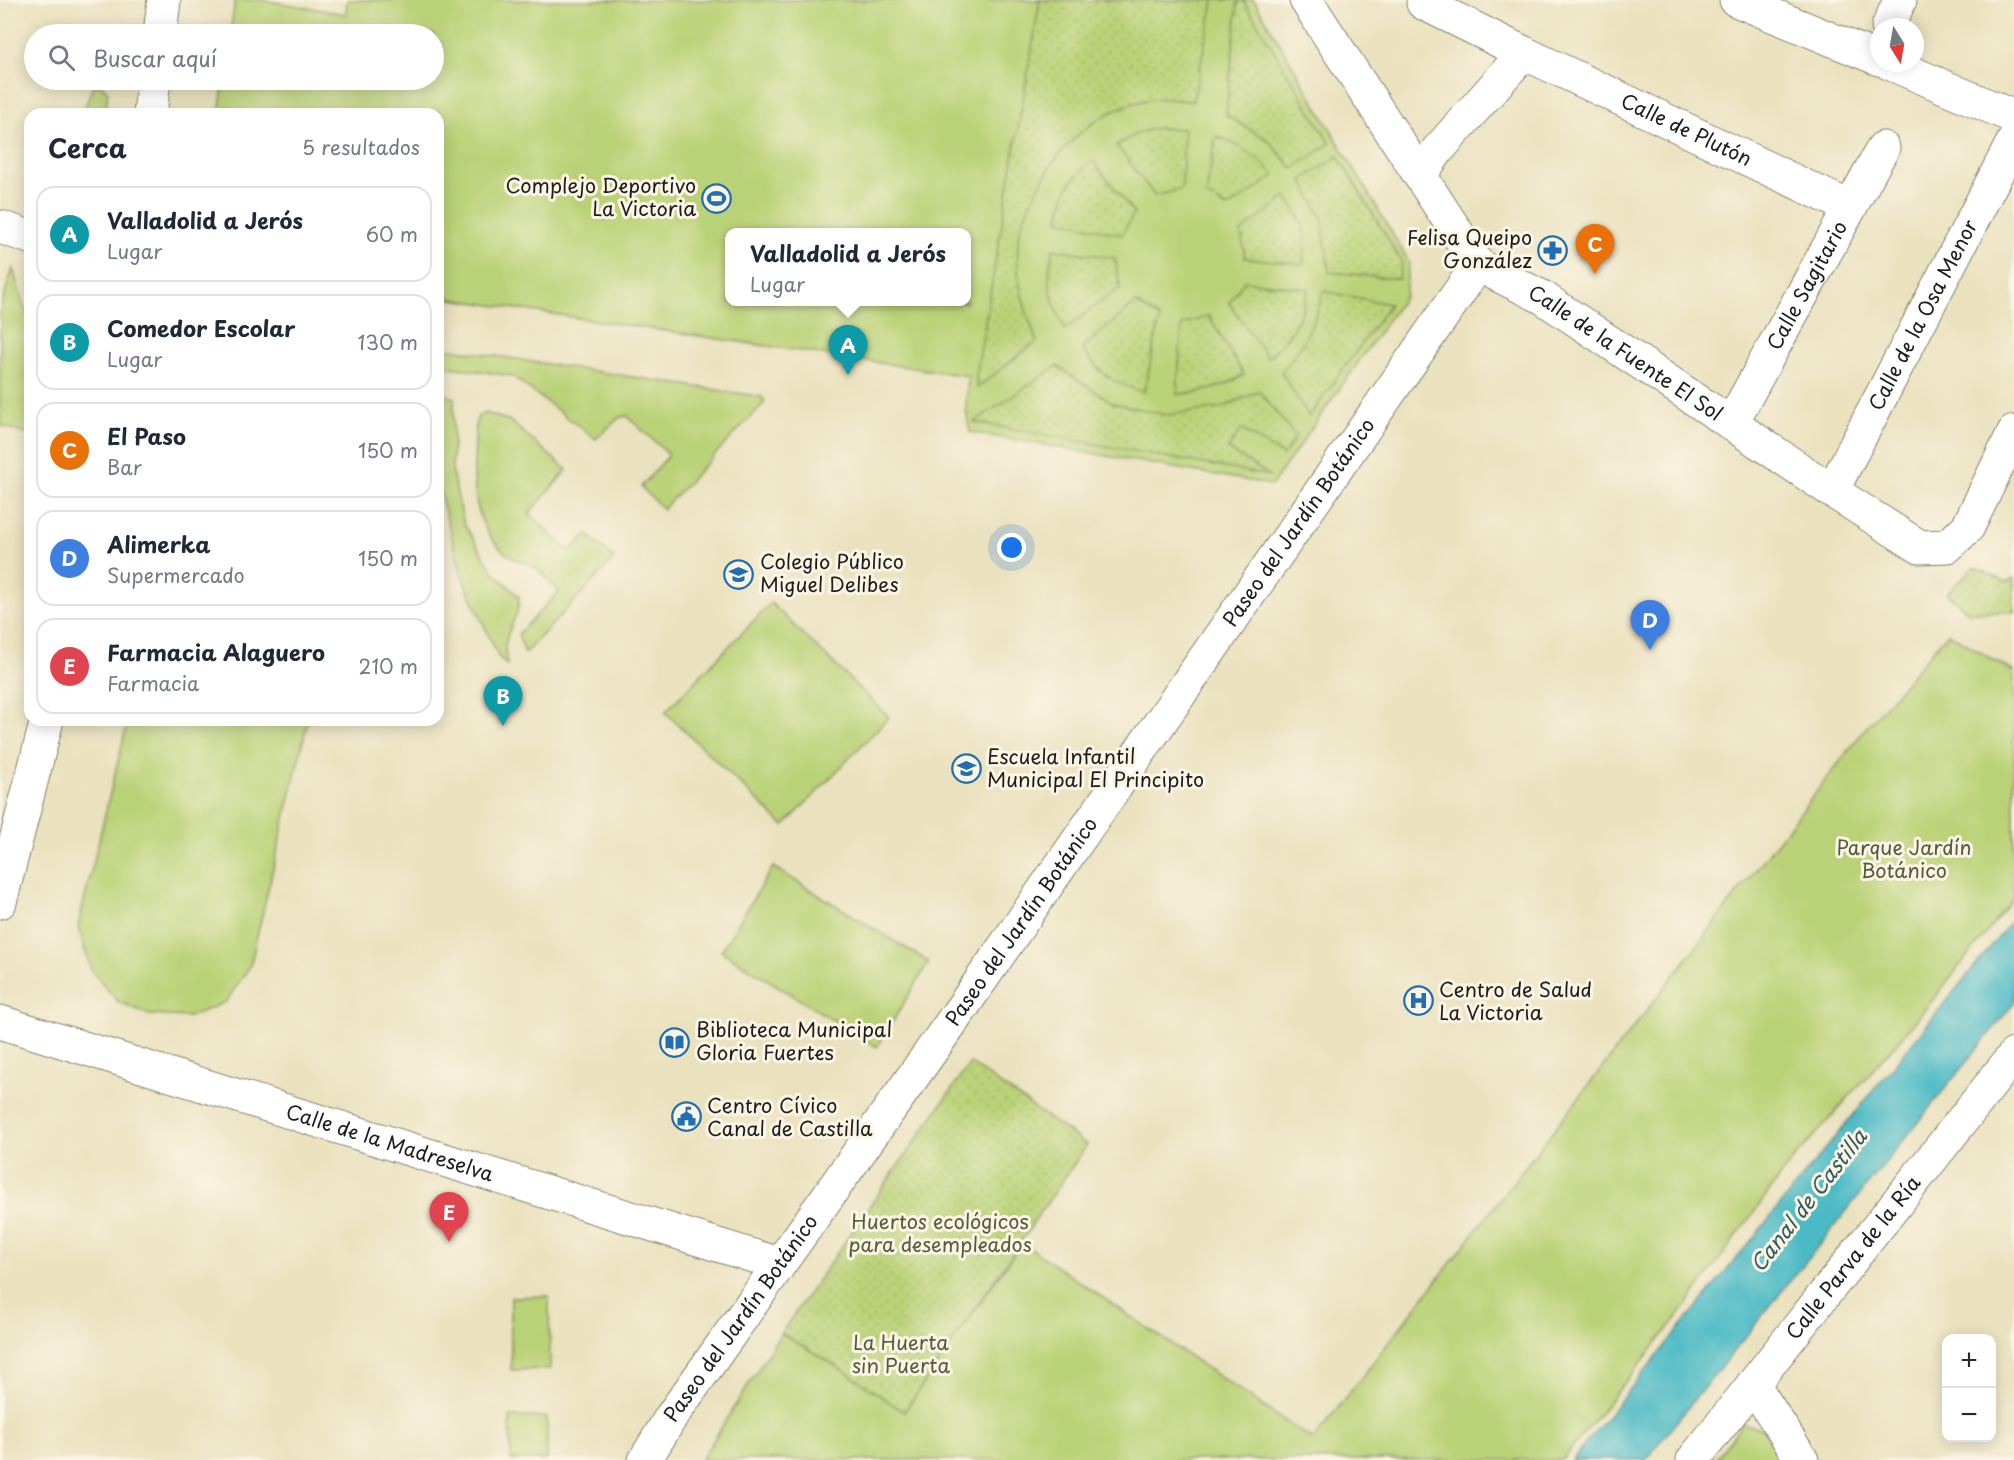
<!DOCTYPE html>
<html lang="es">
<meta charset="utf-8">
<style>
body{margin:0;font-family:"Playpen Sans",sans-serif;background:#f6f6f7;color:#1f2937}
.controls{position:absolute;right:18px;bottom:18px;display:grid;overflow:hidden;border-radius:12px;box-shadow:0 3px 15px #0003}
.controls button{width:54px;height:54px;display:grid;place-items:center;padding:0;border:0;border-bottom:2px solid #e0e1e3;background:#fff;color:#1f2937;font:30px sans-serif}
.compass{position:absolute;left:1870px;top:18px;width:54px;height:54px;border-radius:50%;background:#fff;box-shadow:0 3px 15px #0003;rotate:169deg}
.you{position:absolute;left:1012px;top:548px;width:21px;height:21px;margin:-15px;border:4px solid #fff;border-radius:50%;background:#1a73e8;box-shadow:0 0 0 9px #1a73e833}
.badge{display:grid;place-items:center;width:39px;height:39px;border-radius:50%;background:#111827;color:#fff;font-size:20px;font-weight:700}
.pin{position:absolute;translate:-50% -50px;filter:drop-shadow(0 2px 3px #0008)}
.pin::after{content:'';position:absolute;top:32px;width:21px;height:18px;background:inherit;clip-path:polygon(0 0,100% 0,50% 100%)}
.popup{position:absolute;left:725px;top:228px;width:246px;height:78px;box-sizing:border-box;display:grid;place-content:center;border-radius:12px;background:#fff;filter:drop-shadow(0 2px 4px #0005);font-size:20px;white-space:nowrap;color:#747a83}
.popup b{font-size:22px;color:#1f2937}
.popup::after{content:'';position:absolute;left:50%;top:100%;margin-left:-12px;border:12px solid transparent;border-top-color:#fff}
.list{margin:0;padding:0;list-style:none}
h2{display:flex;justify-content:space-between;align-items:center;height:78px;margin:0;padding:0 24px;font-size:26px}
h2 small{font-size:20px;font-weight:400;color:#747a83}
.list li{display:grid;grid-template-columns:39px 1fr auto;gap:18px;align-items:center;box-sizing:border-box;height:96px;margin:0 12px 12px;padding:0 12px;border:2px solid #e0e1e3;border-radius:18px}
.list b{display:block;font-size:22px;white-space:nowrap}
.list p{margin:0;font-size:20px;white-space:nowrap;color:#747a83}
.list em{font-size:20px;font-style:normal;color:#747a83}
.icon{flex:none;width:33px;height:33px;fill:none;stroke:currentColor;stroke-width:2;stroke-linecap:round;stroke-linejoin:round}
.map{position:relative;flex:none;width:2014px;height:1460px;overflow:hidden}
.search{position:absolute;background:#fff;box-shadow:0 3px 15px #0003;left:24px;top:24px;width:420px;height:66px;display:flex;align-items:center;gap:15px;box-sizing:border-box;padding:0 21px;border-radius:33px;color:#747a83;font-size:22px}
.panel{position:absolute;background:#fff;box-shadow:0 3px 15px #0003;left:24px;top:108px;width:420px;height:618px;border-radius:18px}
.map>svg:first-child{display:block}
</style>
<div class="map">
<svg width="2014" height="1460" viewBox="0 0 2014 1460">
<defs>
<pattern id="garden-dots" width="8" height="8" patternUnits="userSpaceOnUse" patternTransform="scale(1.5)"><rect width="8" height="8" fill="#bad277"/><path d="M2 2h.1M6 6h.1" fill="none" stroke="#9fb466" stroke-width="1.8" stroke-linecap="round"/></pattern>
</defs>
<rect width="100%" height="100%" fill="#fcf5e5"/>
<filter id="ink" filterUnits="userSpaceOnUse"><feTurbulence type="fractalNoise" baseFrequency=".0167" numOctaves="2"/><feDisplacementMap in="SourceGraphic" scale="12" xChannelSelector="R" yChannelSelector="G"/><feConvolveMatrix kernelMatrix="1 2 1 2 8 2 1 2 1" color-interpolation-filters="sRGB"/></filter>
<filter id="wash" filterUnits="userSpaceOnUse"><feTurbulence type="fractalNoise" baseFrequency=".008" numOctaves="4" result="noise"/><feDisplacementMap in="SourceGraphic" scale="24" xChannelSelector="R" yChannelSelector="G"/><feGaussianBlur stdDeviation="1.35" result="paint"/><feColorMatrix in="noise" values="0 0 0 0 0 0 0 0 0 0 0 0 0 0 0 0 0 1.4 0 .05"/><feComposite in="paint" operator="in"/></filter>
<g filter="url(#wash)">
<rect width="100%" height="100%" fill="#eae1be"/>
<g fill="#bad277" stroke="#6b774a" stroke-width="1.5" fill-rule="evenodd">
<path d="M 235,0 L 263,0 L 346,14 L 347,0 L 1254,0 L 1409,262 L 1405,296 L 1272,485 L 970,432 L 966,409 L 968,376 L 438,297 L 438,114 L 219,114 L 224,80 L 434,80 L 434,34 L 230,34 ZM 730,232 L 966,232 L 966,302 L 730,302 Z"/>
<path d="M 93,85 L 102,86 L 108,92 L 105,114 L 83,114 Z"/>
<path d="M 13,268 L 22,301 L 30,320 L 30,436 L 0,425 L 0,308 Z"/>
<path d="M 438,347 L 762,397 L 765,402 L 663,509 L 641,487 L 669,455 L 627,416 L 620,417 L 596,439 L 512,376 L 438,365 Z"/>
<path d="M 442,393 L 454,398 L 452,472 L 464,524 L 493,571 L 519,597 C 519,618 508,626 505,645 C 505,651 506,659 507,665 L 498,656 L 463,579 L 438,486 L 438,395 Z"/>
<path d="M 486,413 L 510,421 L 567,470 L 529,514 L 569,551 L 587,534 L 614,559 L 525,653 L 518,634 L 559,592 C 551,584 542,570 532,566 C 523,562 515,561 507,554 C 466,523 474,469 476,424 L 478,416 Z"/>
<path d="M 771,603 L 889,717 L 784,826 L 665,712 Z"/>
<path d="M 1948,633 L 2014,672 L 2014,898 L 1914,1023 L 1786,1168 L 1677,1318 L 1562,1460 L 701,1460 L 781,1333 L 846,1372 L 904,1412 L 1022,1243 L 1313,1440 L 1866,728 Z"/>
<path d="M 128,720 L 308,720 L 250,966 L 226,1002 L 189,1017 L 149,1015 L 117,1001 L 91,970 L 78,926 Z"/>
<path d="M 773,867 L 929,962 L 877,1047 L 721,951 Z"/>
<path d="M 549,1296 L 550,1369 L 511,1370 L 511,1297 Z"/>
<path d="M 510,1417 L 547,1417 L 547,1460 L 511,1460 Z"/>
<path d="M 1743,1423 L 1764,1430 L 1781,1460 L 1715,1460 Z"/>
</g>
<g fill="url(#garden-dots)" stroke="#6b774a" stroke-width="1.5">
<path d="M 1040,0 L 1214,0 L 1193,101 C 1180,101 1165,97 1152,99 C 1098,108 1060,144 1036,192 C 1028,207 1019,226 1018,243 C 1015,281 1024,307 1037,341 L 977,388 L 976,376 Z"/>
<path d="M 1238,0 L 1243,0 L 1330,143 L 1293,169 L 1268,140 L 1226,115 Z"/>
<path d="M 1157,128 L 1184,129 L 1182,189 L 1155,196 L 1116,145 L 1138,133 Z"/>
<path d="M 1216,136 C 1242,146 1258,156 1275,176 L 1227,208 L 1206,195 Z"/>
<path d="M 1338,156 L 1402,262 L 1399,279 L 1329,272 L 1322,218 L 1302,180 Z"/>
<path d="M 1093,161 L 1134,213 L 1122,235 L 1059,220 C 1064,189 1069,180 1093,161 Z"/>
<path d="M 1286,197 C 1305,221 1308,234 1303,264 L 1245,258 L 1241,232 Z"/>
<path d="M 1053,249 L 1115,258 L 1120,288 L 1065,329 C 1050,298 1045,283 1053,249 Z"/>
<path d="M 1244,281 L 1308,289 C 1302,320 1291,335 1268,358 L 1229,303 Z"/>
<path d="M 1323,291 L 1390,304 L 1309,417 L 1281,372 C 1303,348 1315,323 1323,291 Z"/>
<path d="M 1136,303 L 1160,318 L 1144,392 C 1114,384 1099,374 1082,348 Z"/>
<path d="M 1209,316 L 1244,375 C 1222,388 1202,393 1177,394 L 1182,325 Z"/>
<path d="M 1057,366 L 1113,403 L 1166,415 L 1221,408 L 1259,391 L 1296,437 L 1283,456 L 1241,429 L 1228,449 L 1270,476 L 974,422 Z"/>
<path d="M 1974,567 L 2007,582 L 2014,578 L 2014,612 L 1968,612 L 1947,593 Z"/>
<path d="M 970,1063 L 1087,1145 L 904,1412 L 846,1372 L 781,1333 Z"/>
</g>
<path fill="#4cbac5" stroke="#346b70" stroke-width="1.5" d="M 2014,918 L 2014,1003 L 1646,1460 L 1572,1460 Z"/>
</g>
<g filter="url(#ink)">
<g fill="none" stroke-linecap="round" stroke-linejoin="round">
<defs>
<g id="minor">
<path id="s1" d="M 1306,0 L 1478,265 L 1542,297 L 1832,491 L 1920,547 L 1948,546 L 1968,527 L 2014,432"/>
<path d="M 1736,0 L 1879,59"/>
<path d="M 1423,3 L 1524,53"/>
<path d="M 1888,27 L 1900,0"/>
<path d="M 160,34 L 164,0"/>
<path d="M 1889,63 L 2014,117"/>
<path d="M 150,114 L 154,80"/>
<path id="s2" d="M 1420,175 L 1437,151 L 1524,53 L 1849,207"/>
<path d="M 0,227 L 30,237"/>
<path id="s3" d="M 1731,424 L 1883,148"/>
<path id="s4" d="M 1832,491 L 2014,140"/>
<path d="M 0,902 L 47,720"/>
<path id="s5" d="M 0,1022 L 779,1264"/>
<path d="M 1753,1384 L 1802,1460"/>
<path id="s6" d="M 645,1460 L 671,1417 L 961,1009 L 1478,265"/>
<path id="s7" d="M 1693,1460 L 2014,1055"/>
</g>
</defs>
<use href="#minor" stroke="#837e6d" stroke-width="35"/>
<use href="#minor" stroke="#fff" stroke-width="33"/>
</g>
</g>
<defs>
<symbol id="stadium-ring" viewBox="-11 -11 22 22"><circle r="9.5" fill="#fcf5e5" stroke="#1f6fb2" stroke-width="1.5"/><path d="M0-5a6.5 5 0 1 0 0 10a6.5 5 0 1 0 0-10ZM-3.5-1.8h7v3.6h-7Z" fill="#1f6fb2"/></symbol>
<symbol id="pharmacy-ring" viewBox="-11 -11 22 22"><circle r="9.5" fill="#fcf5e5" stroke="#1f6fb2" stroke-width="1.5"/><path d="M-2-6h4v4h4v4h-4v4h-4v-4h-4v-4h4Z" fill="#1f6fb2"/></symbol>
<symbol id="school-ring" viewBox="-11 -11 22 22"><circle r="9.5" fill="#fcf5e5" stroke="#1f6fb2" stroke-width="1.5"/><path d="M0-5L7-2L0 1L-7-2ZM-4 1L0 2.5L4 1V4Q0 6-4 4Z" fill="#1f6fb2"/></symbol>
<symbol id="hospital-ring" viewBox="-11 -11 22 22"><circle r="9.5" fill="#fcf5e5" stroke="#1f6fb2" stroke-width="1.5"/><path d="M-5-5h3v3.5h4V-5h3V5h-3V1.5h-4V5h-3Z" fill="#1f6fb2"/></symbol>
<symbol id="library-ring" viewBox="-11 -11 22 22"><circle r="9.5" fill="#fcf5e5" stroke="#1f6fb2" stroke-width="1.5"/><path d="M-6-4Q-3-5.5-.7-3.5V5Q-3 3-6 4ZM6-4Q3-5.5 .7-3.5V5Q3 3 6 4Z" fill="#1f6fb2"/></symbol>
<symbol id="civic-ring" viewBox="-11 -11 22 22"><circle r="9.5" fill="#fcf5e5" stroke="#1f6fb2" stroke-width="1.5"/><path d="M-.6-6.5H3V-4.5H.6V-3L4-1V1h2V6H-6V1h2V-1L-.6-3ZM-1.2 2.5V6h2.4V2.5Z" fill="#1f6fb2"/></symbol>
</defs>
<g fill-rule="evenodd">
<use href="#stadium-ring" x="700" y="182" width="33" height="33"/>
<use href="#pharmacy-ring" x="1536" y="234" width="33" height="33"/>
<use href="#school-ring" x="722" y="558" width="33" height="33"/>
<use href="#school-ring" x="950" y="752" width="33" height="33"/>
<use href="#hospital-ring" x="1402" y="984" width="33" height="33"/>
<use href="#library-ring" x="658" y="1026" width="33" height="33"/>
<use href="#civic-ring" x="670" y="1100" width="33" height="33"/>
</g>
<g text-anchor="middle" stroke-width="6" stroke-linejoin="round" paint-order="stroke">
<g font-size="20" fill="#1c1c1c" stroke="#fcf5e5">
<text dy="7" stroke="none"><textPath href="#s2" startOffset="340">Calle de Plutón</textPath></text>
<text dy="7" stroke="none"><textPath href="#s3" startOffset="158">Calle Sagitario</textPath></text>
<text dy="7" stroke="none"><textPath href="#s4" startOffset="198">Calle de la Osa Menor</textPath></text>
<text dy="7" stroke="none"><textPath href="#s1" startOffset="488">Calle de la Fuente El Sol</textPath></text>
<text dy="7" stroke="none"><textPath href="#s6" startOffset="1143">Paseo del Jardín Botánico</textPath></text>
<text dy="7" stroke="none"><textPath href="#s6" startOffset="657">Paseo del Jardín Botánico</textPath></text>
<text dy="7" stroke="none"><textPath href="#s5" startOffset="408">Calle de la Madreselva</textPath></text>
<text dy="7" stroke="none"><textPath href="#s7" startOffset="258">Calle Parva de la Ría</textPath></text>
<text dy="7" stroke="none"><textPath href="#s6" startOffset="171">Paseo del Jardín Botánico</textPath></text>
</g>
<g font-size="20" fill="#1c1c1c" stroke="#fcf5e5" text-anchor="start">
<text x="696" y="193" text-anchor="end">Complejo Deportivo<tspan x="696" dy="23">La Victoria</tspan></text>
<text x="1532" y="245" text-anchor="end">Felisa Queipo<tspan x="1532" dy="23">González</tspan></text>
<text x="760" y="569">Colegio Público<tspan x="760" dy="23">Miguel Delibes</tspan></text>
<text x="987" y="764">Escuela Infantil<tspan x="987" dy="23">Municipal El Principito</tspan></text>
<text x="1439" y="997">Centro de Salud<tspan x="1439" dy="23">La Victoria</tspan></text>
<text x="696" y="1037">Biblioteca Municipal<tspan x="696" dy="23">Gloria Fuertes</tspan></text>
<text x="707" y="1113">Centro Cívico<tspan x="707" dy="23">Canal de Castilla</tspan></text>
</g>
<g font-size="20" fill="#535c3c" stroke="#fcf5e5">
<text x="1904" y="855">Parque Jardín<tspan x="1904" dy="23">Botánico</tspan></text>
<text x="940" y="1229">Huertos ecológicos<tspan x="940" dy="23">para desempleados</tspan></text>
<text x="901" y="1350">La Huerta<tspan x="901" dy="23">sin Puerta</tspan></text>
</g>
<g font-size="21" font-style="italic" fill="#2f5b60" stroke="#fcf5e5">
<text transform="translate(1809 1201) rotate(-52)" y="7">Canal de Castilla</text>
</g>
</g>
</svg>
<div class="controls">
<button>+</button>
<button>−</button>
</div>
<svg class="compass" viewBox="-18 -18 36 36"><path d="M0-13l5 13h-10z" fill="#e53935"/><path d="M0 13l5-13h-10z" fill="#747a83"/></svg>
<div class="you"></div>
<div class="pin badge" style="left:848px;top:375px;background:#0f9aa8">A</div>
<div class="popup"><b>Valladolid a Jerós</b>Lugar</div>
<div class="pin badge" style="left:503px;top:726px;background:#0f9aa8">B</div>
<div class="pin badge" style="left:1595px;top:274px;background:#e8710a">C</div>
<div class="pin badge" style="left:1650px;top:650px;background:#3f7fe0">D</div>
<div class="pin badge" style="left:449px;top:1242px;background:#e0444e">E</div>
<div class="search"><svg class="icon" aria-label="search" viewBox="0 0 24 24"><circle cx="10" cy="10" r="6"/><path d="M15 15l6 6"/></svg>Buscar aquí</div>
<section class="panel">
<h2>Cerca<small>5 resultados</small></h2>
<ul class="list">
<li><span class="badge" style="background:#0f9aa8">A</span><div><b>Valladolid a Jerós</b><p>Lugar</p></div><em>60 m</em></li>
<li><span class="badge" style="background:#0f9aa8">B</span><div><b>Comedor Escolar</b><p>Lugar</p></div><em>130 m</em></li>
<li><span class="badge" style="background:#e8710a">C</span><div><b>El Paso</b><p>Bar</p></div><em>150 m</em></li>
<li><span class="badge" style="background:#3f7fe0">D</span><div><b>Alimerka</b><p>Supermercado</p></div><em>150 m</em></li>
<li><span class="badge" style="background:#e0444e">E</span><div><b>Farmacia Alaguero</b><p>Farmacia</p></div><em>210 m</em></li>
</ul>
</section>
</div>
